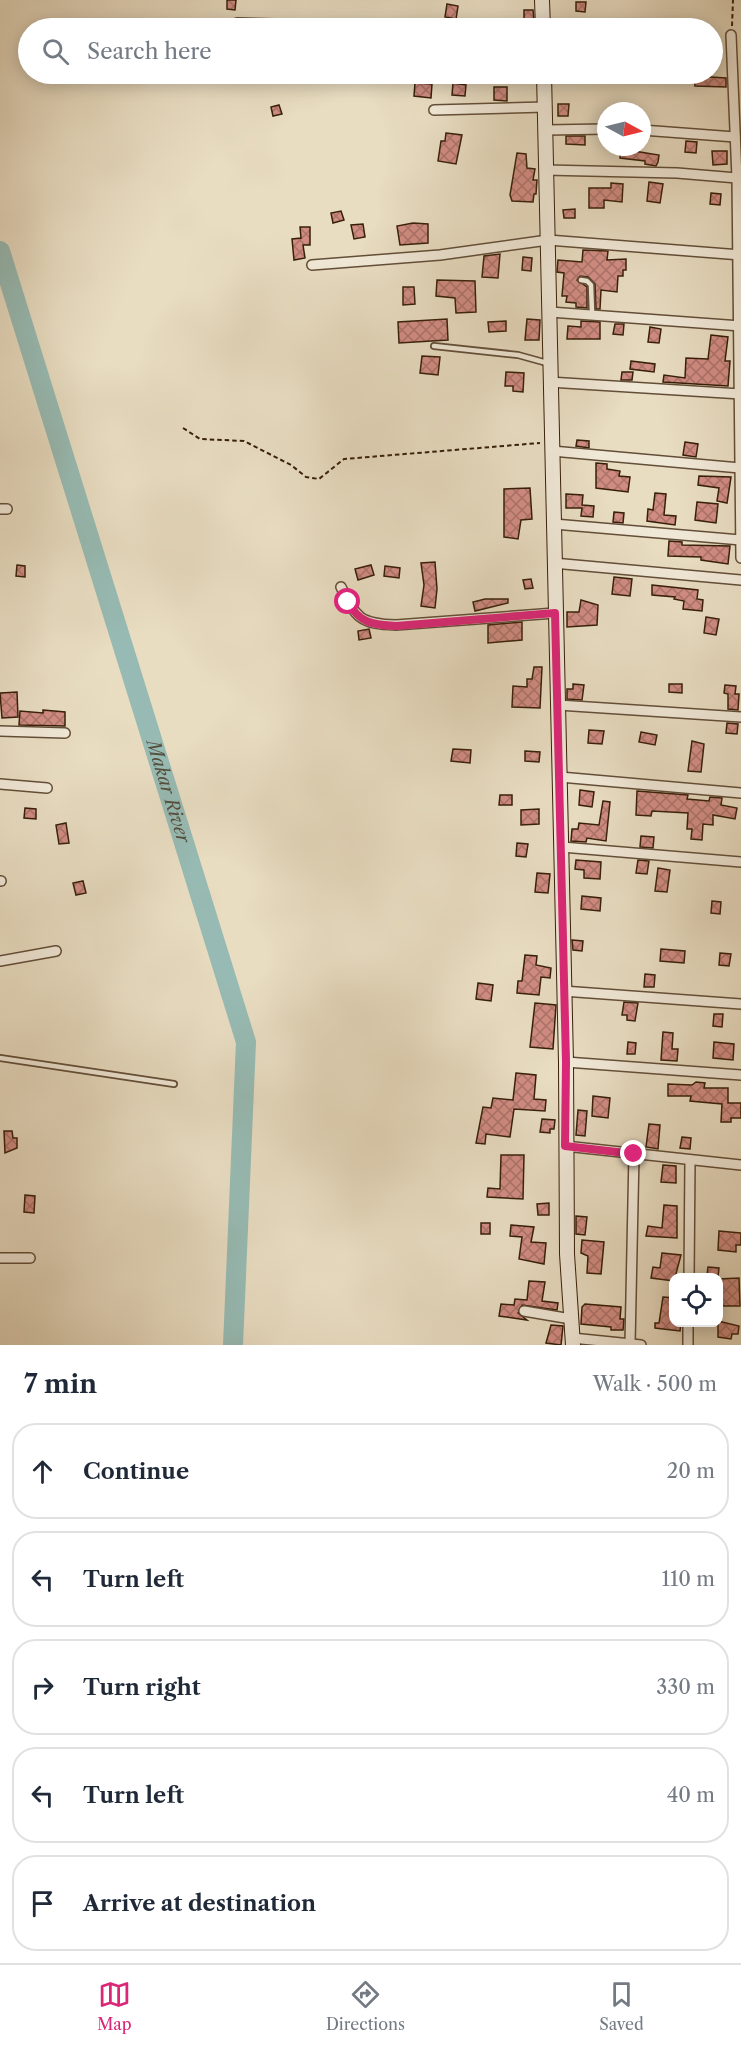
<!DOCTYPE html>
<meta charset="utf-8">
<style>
body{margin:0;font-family:"Libre Caslon Text",serif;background:#f2f2f3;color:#1f2937}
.controls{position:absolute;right:18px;bottom:18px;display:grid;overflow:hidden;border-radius:12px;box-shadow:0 3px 15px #0003}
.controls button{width:54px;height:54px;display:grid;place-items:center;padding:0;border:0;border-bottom:2px solid #e0e1e3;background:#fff;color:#1f2937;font:30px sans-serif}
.compass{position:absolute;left:597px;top:102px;width:54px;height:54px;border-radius:50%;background:#fff;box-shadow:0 3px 15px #0003;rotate:97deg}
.stop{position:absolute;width:18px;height:18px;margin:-14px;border:4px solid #db2777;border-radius:50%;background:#fff}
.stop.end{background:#db2777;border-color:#fff;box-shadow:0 2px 6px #0008}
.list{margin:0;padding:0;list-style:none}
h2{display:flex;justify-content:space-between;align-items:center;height:78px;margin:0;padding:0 24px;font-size:26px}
h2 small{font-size:20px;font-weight:400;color:#747a83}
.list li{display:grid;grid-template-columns:39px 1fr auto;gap:18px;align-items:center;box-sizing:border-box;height:96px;margin:0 12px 12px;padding:0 12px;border:2px solid #e0e1e3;border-radius:24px}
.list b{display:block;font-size:22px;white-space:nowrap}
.list em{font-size:20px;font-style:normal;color:#747a83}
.icon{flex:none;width:33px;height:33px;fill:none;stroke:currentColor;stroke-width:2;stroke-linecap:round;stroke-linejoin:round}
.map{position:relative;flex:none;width:741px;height:1345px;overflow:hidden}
.search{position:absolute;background:#fff;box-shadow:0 3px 15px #0003;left:18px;right:18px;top:18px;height:66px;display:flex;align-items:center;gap:15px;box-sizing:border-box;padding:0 21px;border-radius:33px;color:#747a83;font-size:22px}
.sheet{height:618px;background:#fff}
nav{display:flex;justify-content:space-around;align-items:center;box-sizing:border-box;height:84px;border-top:2px solid #e0e1e3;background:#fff;font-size:16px;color:#747a83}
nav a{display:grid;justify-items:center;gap:3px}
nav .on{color:#db2777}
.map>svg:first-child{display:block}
</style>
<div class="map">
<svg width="741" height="1345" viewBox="0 0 741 1345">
<defs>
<pattern id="building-cross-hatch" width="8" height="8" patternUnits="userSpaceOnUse" patternTransform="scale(1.5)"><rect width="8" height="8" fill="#d18c82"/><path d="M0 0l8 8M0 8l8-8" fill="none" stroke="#aa7269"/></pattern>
</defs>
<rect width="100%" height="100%" fill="#e8dcc1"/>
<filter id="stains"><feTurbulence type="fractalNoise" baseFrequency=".00333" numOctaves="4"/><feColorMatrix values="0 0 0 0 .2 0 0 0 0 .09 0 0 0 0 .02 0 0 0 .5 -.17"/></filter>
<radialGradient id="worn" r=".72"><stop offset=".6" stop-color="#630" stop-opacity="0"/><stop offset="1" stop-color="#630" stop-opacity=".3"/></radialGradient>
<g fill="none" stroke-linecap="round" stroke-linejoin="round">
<path stroke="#97bbb4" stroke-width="20" id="s1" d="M 0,251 L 246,1042 L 233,1345"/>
</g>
<g fill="url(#building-cross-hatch)" stroke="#371f0a" stroke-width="1.5">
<path d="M 227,0 L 236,0 L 235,10 L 227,9 Z"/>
<path d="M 576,2 L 586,2 L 585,12 L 576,11 Z"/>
<path d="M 447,4 L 458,6 L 456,19 L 445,17 Z"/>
<path d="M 524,10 L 533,10 L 534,20 L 524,19 Z"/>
<path d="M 694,76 L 726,78 L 726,87 L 695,86 Z"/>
<path d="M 415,83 L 432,84 L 431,98 L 414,96 Z"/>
<path d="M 453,83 L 466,85 L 465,96 L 452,95 Z"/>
<path d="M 494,87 L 507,87 L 507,101 L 494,100 Z"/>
<path d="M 558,104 L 569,104 L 568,116 L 558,116 Z"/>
<path d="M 279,105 L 282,114 L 273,116 L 271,107 Z"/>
<path d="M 446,133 L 462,135 L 456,164 L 438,161 L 441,141 L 445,141 Z"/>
<path d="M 566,136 L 585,136 L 585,145 L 566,144 Z"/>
<path d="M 686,141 L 697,142 L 696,153 L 685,152 Z"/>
<path d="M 621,147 L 634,147 L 634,151 L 659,155 L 658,162 L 656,166 L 645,164 L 645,161 L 620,158 Z"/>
<path d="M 712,151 L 727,151 L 727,164 L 713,165 Z"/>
<path d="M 517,153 L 526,154 L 527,168 L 535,169 L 533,180 L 537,180 L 536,194 L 534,194 L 533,202 L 512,201 L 510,195 Z"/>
<path d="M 649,182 L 663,184 L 660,203 L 647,201 Z"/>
<path d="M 611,183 L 623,184 L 622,202 L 604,200 L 604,208 L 589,208 L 589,188 L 611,188 Z"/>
<path d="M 711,193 L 721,194 L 720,205 L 710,204 Z"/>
<path d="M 575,209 L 575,218 L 564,218 L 563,210 Z"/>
<path d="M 341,211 L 344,220 L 333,223 L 331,213 Z"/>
<path d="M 413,223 L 428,224 L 428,243 L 400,245 L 397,226 Z"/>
<path d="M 363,224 L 365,237 L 354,239 L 351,225 Z"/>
<path d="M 300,227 L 310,227 L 310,245 L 303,245 L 305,258 L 294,260 L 292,239 L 301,238 Z"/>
<path d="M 583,250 L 608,251 L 607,260 L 626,259 L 626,270 L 623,270 L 623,276 L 618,276 L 617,292 L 601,290 L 600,309 L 596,309 L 595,284 L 588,277 L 580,276 L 577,280 L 587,287 L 587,308 L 576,307 L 576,303 L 566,302 L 567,296 L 562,296 L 564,273 L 557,272 L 558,260 L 582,262 Z"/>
<path d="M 500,254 L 498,278 L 482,277 L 484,256 Z"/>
<path d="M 523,257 L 532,258 L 531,271 L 522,270 Z"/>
<path d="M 437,280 L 475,281 L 476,312 L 456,313 L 455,298 L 436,296 Z"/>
<path d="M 403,287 L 414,287 L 415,304 L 403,305 Z"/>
<path d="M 447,319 L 448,340 L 399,343 L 398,322 Z"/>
<path d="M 527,319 L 540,320 L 539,340 L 525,340 Z"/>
<path d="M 506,321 L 506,331 L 489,332 L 488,322 Z"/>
<path d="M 581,321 L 600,322 L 600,339 L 567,339 L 568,326 L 581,327 Z"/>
<path d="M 615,324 L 624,324 L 623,335 L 613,334 Z"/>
<path d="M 650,327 L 661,329 L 659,343 L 648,342 Z"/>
<path d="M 711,335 L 728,337 L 725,361 L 730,361 L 728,386 L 663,382 L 664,375 L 685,378 L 686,358 L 708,359 Z"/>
<path d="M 422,356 L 440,357 L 438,375 L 420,373 Z"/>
<path d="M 631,361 L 655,364 L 654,372 L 630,369 Z"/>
<path d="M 506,372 L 524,373 L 523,392 L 513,391 L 513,386 L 505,386 Z"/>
<path d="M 622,372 L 633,372 L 632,380 L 621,380 Z"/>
<path d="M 577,440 L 589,441 L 589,448 L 576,446 Z"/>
<path d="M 685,442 L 698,444 L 696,457 L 683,455 Z"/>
<path d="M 596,463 L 607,464 L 607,469 L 620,471 L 619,476 L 630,477 L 628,492 L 596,488 Z"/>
<path d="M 699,476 L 731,477 L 727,503 L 717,501 L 719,488 L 698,485 Z"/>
<path d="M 530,488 L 532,519 L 521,520 L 518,539 L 504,537 L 504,489 Z"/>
<path d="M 655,493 L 666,494 L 664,515 L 676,516 L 675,525 L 647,521 L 648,509 L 653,510 Z"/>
<path d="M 566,494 L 583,495 L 582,505 L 594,506 L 593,517 L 581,516 L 582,508 L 566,508 Z"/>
<path d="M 697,502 L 718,504 L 716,523 L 695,520 Z"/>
<path d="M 614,512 L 624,513 L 623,523 L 613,522 Z"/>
<path d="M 669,541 L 682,542 L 682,545 L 730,546 L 728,564 L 701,560 L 701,557 L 668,556 Z"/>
<path d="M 435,562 L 437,589 L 435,608 L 421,606 L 424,585 L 421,563 Z"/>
<path d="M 17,565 L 25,566 L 25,577 L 16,576 Z"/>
<path d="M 371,565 L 374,575 L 358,580 L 355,569 Z"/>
<path d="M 385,566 L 400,568 L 399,578 L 384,576 Z"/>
<path d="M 614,577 L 632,579 L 630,596 L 612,594 Z"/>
<path d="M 531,579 L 533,588 L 525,589 L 523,580 Z"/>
<path d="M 652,585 L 698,590 L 697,599 L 703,600 L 702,611 L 683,609 L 684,601 L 674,599 L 675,597 L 652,595 Z"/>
<path d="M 485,599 L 508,599 L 508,603 L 475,611 L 473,602 Z"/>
<path d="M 581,600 L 598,605 L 597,625 L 567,627 L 567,612 L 579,612 Z"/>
<path d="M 706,617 L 719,619 L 716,635 L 704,633 Z"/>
<path d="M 522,622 L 522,640 L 488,643 L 488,625 Z"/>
<path d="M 369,629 L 371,638 L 359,640 L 358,631 Z"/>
<path d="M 534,667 L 542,667 L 540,708 L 512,707 L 513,686 L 527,687 L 527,679 L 532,679 Z"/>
<path d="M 573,684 L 584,685 L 582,700 L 567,699 L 567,689 L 573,689 Z"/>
<path d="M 669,684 L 682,684 L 682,693 L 669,692 Z"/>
<path d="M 725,685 L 736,686 L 735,694 L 739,694 L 738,710 L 728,709 L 728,694 L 724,693 Z"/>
<path d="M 17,692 L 18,717 L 2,718 L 0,693 Z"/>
<path d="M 43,710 L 65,712 L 65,726 L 19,725 L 20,711 L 43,713 Z"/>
<path d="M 727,723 L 738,724 L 737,734 L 726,733 Z"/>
<path d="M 589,730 L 604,731 L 602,744 L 588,743 Z"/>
<path d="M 641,732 L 657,735 L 655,745 L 639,742 Z"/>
<path d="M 692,741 L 704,744 L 701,772 L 688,771 Z"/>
<path d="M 453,749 L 471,750 L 470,763 L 451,761 Z"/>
<path d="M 525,751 L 540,752 L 539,762 L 525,761 Z"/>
<path d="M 580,790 L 594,792 L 592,807 L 579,805 Z"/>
<path d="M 637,791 L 688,795 L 687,799 L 709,801 L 710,797 L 722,798 L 721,805 L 737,808 L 735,819 L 713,815 L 713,825 L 703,824 L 702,840 L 691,839 L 692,829 L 687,829 L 688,813 L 652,811 L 651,816 L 636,815 Z"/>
<path d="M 500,795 L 512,795 L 512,805 L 499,805 Z"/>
<path d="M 603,801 L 610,802 L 606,841 L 587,838 L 586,842 L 571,841 L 572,829 L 578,829 L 579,823 L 599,825 Z"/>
<path d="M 25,808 L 36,809 L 36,819 L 24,818 Z"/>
<path d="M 539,809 L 539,824 L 521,825 L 521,810 Z"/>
<path d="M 66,823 L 69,843 L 59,844 L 56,825 Z"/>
<path d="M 641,836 L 654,837 L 653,848 L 640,847 Z"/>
<path d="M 517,843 L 528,844 L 526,857 L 516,856 Z"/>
<path d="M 576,860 L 601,862 L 600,879 L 584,878 L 584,870 L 575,869 Z"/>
<path d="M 638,860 L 649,861 L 647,874 L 636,873 Z"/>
<path d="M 658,868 L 670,870 L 667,892 L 655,891 Z"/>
<path d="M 537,873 L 550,874 L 548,893 L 535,892 Z"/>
<path d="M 83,881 L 86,893 L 76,895 L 73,883 Z"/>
<path d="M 582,896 L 601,898 L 600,911 L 581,909 Z"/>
<path d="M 712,901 L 721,902 L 720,914 L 711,913 Z"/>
<path d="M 572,940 L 583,941 L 582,951 L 573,950 Z"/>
<path d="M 661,949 L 685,951 L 684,963 L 660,961 Z"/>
<path d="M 720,953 L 731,954 L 729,966 L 719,965 Z"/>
<path d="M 525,955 L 537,956 L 536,965 L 551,968 L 550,978 L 541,977 L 539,995 L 517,993 L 518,981 L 522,981 Z"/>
<path d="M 645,974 L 655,975 L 654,987 L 644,987 Z"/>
<path d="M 478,983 L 493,985 L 491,1001 L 476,999 Z"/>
<path d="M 624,1002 L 638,1003 L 635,1021 L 627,1020 L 627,1015 L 622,1015 Z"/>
<path d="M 535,1003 L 556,1005 L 553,1049 L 530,1047 Z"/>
<path d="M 714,1014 L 723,1014 L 722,1027 L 713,1026 Z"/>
<path d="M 663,1032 L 673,1033 L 672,1049 L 678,1049 L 677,1061 L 661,1060 Z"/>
<path d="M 628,1042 L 636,1043 L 635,1054 L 627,1054 Z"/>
<path d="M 714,1042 L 734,1044 L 733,1060 L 713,1058 Z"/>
<path d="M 516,1073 L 536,1075 L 534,1099 L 546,1100 L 545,1111 L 514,1109 L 510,1137 L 486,1134 L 485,1144 L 476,1143 L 483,1107 L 491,1108 L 493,1098 L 513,1100 Z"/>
<path d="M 696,1082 L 705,1083 L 704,1088 L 728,1088 L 728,1103 L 741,1103 L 741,1118 L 731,1118 L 731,1122 L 721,1122 L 722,1104 L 690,1101 L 691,1096 L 668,1096 L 668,1084 L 692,1085 Z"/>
<path d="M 593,1096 L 610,1098 L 608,1118 L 592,1116 Z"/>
<path d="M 578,1110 L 587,1111 L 585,1136 L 576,1135 Z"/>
<path d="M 542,1119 L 555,1120 L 554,1129 L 550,1129 L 550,1133 L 540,1132 Z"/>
<path d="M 649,1124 L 660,1125 L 658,1149 L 646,1147 Z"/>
<path d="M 4,1131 L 12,1131 L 13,1138 L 17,1138 L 17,1148 L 5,1153 Z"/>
<path d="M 682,1137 L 691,1138 L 690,1149 L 680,1148 Z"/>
<path d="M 501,1155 L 524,1155 L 523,1199 L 487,1197 L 488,1188 L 500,1189 Z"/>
<path d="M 663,1165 L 676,1166 L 676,1183 L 661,1182 Z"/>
<path d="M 25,1195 L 35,1196 L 34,1213 L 24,1212 Z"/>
<path d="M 549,1203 L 549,1215 L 538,1215 L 537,1204 Z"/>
<path d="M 664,1205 L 677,1206 L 677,1238 L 646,1236 L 648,1226 L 662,1228 Z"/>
<path d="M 576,1216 L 587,1217 L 585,1235 L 576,1234 Z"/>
<rect x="481" y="1223" width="9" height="11"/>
<path d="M 511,1225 L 534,1227 L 531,1242 L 546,1243 L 544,1264 L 519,1259 L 522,1237 L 510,1236 Z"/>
<path d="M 719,1231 L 741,1233 L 741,1245 L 736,1245 L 736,1252 L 718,1250 Z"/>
<path d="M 582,1240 L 604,1242 L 601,1274 L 587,1273 L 588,1256 L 581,1253 Z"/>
<path d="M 662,1253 L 681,1255 L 674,1281 L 651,1278 L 653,1267 L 660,1268 Z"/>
<path d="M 708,1267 L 719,1268 L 718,1277 L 707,1275 Z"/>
<path d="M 739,1278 L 740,1306 L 718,1306 L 718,1279 Z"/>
<path d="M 529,1281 L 545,1282 L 542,1301 L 558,1303 L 557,1310 L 522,1305 L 518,1313 L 527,1320 L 499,1316 L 501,1304 L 514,1305 L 515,1299 L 527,1300 Z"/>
<path d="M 663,1297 L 674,1298 L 674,1323 L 681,1323 L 680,1331 L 655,1328 L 655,1323 L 659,1323 Z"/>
<path d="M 585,1304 L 621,1307 L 620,1319 L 624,1319 L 623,1330 L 611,1330 L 611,1327 L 581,1324 L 582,1307 Z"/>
<path d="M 718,1321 L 739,1326 L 738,1334 L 732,1334 L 731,1339 L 718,1337 Z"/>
<path d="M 551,1325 L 563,1326 L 561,1345 L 546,1343 Z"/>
</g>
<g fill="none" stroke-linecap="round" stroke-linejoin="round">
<defs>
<g id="lane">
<path d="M 581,280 L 587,281 L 591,285 L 592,313"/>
<path d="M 434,346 L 518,355 L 547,363"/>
<path d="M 0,1058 L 174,1084"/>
</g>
<g id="street">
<path d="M 237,23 L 443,28"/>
<path d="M 731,35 L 737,178 L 741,558"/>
<path d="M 434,110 L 545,107"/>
<path d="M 546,130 L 606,129"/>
<path d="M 642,130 L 735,137"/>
<path d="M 545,170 L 677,173 L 737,178"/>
<path d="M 312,265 L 440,255 L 548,240 L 741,255"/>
<path d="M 550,312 L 741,326"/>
<path d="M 549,382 L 741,394"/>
<path d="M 552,451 L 740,468"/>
<path d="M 0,509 L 7,509"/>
<path d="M 554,524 L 741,540"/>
<path d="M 553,563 L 741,580"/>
<path d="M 341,587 C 356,618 360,624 396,625 L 555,613"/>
<path d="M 558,705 L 741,717"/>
<path d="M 0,731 L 65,733"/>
<path d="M 560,777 L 741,793"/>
<path d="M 0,784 L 47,788"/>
<path d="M 562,847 L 741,862"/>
<path d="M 0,881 L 1,881"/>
<path d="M 0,961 L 56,951"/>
<path d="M 563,991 L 741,1004"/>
<path d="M 566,1062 L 741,1075"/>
<path d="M 565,1146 L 741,1165"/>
<path d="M 0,1258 L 30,1258"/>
<path d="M 689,1278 L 690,1160"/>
<path d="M 524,1311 L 571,1319"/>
<path d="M 572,1338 L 641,1345"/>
<path d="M 630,1344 L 634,1154"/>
<path d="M 688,1345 L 688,1322"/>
</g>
<g id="secondary">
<path d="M 542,0 L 543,28"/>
<path d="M 544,74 L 566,1062 L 567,1254 L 573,1345"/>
</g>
</defs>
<use href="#lane" stroke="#634e38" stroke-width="8"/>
<use href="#street" stroke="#634e38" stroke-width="12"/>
<use href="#secondary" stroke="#371f0a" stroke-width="16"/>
<g stroke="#371f0a" stroke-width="2" stroke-dasharray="4.5 3" stroke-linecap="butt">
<path d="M 732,26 L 733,0"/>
<path d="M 183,428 L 200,439 L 244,441 L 291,465 L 306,477 L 319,479 L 344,459 L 540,443"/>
</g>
<use href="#lane" stroke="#f0e8d7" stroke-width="4.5"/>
<use href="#street" stroke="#f0e8d7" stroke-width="9"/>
<use href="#secondary" stroke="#f0e8d7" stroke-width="14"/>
</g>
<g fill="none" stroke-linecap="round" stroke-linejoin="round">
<path stroke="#db2777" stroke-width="8" d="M 348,602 C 359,623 373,625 396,626 L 555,613 L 566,1062 L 565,1146 L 634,1154"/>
</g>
<g text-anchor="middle" stroke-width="4.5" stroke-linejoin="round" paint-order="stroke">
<g font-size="18" font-style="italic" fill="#544e3d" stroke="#f0e8d7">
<text dy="6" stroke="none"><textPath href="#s1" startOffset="566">Makar River</textPath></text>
</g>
</g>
<rect width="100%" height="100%" filter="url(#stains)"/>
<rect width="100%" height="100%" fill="url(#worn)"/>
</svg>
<div class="controls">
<button><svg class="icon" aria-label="locate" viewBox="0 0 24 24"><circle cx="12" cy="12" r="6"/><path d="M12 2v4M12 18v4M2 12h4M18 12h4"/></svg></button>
</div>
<svg class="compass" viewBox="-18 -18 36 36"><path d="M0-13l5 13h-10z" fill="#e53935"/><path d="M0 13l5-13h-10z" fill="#747a83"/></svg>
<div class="stop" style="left:348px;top:602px"></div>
<div class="stop end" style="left:634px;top:1154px"></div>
<div class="search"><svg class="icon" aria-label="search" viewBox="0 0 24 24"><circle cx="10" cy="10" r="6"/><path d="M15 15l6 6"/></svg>Search here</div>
</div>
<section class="sheet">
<h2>7 min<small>Walk · 500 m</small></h2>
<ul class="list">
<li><svg class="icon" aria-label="ahead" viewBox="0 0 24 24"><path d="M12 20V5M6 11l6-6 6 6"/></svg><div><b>Continue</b></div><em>20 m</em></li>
<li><svg class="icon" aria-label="left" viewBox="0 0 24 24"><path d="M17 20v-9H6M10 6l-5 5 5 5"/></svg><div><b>Turn left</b></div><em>110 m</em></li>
<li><svg class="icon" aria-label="right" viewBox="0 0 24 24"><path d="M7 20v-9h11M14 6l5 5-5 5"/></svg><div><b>Turn right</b></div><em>330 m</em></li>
<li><svg class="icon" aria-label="left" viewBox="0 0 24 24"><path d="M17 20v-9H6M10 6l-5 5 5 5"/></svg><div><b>Turn left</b></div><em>40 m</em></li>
<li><svg class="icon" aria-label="arrive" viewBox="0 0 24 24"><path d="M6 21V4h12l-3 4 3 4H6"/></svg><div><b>Arrive at destination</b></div></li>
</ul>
</section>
<nav>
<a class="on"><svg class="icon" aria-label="map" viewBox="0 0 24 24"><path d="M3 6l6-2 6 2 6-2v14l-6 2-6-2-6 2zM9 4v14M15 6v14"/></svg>Map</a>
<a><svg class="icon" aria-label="directions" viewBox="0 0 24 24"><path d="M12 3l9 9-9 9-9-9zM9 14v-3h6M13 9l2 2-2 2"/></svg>Directions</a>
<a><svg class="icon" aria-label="saved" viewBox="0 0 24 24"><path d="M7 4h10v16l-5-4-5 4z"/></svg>Saved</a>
</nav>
